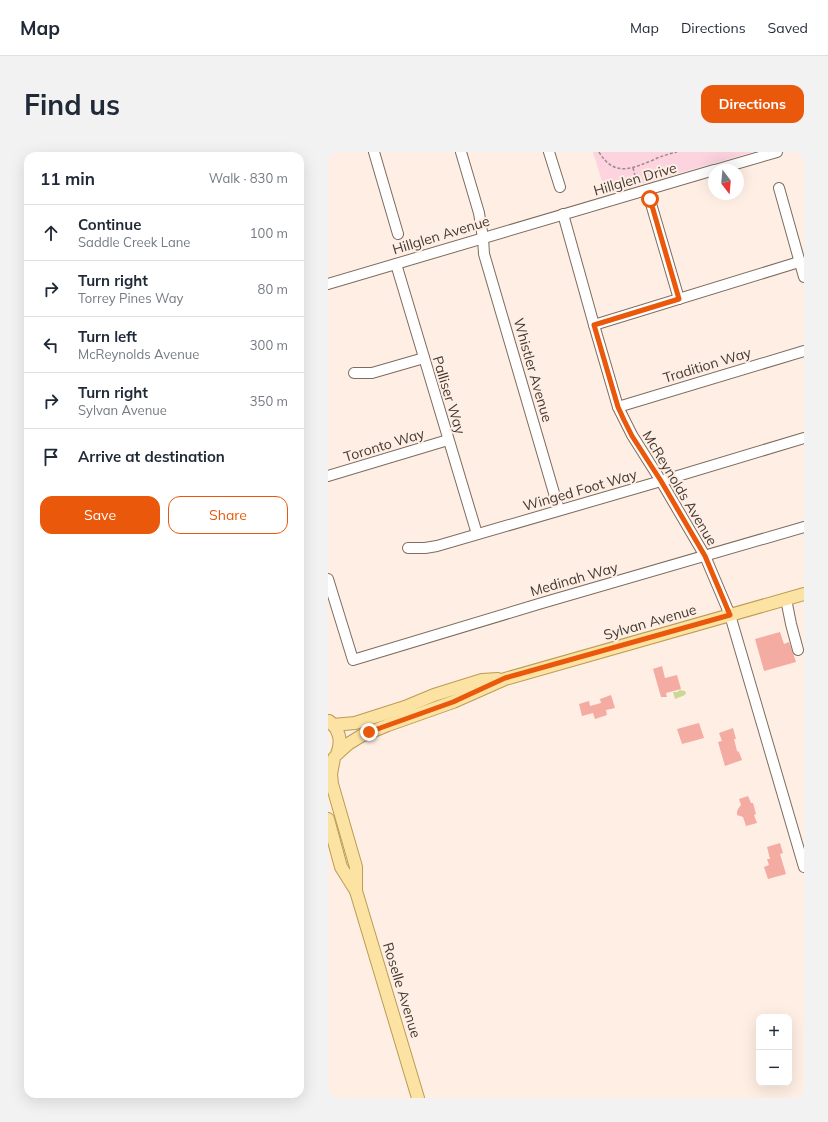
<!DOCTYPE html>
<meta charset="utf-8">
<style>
body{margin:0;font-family:Mulish,sans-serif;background:#f2f2f3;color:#1f2937}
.controls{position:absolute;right:12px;bottom:12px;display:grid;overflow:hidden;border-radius:8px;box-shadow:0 4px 16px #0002}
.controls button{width:36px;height:36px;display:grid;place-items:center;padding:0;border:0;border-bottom:1px solid #e0e1e3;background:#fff;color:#1f2937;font:20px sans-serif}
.compass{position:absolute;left:380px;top:12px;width:36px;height:36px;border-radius:50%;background:#fff;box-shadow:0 4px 16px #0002;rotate:164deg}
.stop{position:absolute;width:12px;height:12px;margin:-9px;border:3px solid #ea580c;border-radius:50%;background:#fff}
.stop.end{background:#ea580c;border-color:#fff;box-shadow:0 1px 4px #0008}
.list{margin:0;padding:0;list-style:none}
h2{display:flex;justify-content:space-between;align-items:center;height:52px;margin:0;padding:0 16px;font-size:17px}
h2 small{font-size:13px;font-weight:400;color:#747a83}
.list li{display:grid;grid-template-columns:26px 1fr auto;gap:12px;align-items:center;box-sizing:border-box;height:56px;padding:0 16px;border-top:1px solid #e0e1e3}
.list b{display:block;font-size:15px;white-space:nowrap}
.list p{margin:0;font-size:13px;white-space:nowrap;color:#747a83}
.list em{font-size:13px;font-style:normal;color:#747a83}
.actions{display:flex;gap:8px;padding:12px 16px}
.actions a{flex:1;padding:9px 0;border:1px solid #ea580c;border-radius:12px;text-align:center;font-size:14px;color:#ea580c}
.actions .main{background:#ea580c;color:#fff}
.icon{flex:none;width:22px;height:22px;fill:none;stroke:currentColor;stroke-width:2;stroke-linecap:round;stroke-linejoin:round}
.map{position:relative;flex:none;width:476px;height:946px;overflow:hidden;border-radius:12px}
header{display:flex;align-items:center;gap:24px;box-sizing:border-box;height:56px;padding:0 20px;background:#fff;border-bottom:1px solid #e0e1e3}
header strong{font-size:19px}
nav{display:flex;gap:22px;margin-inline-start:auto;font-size:14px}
.intro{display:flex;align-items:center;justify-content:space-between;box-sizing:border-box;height:96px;padding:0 24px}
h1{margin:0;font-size:28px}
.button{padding:10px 18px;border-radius:12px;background:#ea580c;color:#fff;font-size:14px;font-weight:700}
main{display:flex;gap:24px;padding:0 24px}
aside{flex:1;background:#fff;border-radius:12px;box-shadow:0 4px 16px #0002}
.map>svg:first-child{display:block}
</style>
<header>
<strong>Map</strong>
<nav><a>Map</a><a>Directions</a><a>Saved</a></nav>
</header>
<div class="intro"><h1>Find us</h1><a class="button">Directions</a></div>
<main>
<aside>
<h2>11 min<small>Walk · 830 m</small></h2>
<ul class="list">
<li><svg class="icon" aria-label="ahead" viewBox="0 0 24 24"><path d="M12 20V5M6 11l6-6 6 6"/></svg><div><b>Continue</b><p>Saddle Creek Lane</p></div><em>100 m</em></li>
<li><svg class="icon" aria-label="right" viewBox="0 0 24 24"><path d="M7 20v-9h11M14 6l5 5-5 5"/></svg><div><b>Turn right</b><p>Torrey Pines Way</p></div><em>80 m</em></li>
<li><svg class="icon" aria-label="left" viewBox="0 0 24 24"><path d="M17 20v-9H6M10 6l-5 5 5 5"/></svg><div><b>Turn left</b><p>McReynolds Avenue</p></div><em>300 m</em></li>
<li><svg class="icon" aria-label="right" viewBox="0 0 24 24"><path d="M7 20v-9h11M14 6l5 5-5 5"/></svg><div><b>Turn right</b><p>Sylvan Avenue</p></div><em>350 m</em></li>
<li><svg class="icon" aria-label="arrive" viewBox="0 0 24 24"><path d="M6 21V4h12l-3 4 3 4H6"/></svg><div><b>Arrive at destination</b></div></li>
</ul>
<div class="actions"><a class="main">Save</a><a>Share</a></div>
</aside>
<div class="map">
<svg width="476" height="946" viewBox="0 0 476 946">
<rect width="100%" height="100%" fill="#ffeee3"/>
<path fill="#fdd3e0" d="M 265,0 L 425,0 L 278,42 Z"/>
<path fill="#c9d896" d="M 352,538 L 357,539 L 358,541 L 357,543 L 347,547 L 345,540 L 349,540 Z"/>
<g fill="#f4aba1">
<path d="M 452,480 L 456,492 L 461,490 L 468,510 L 436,519 L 427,487 Z"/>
<path d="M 334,514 L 337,526 L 349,523 L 353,537 L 338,541 L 339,545 L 333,545 L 325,517 Z"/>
<path d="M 283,543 L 287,556 L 278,558 L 279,563 L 267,567 L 265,561 L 254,564 L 251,552 L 261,549 L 262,554 L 273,551 L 272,547 Z"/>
<path d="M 371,571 L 376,586 L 354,592 L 349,577 Z"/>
<path d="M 405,576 L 408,587 L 406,587 L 409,599 L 411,600 L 414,608 L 397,614 L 390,590 L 394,589 L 391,581 Z"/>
<path d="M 420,644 L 423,651 L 425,651 L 428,662 L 426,663 L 429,671 L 418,674 L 415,665 L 409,663 L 409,660 L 410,657 L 413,653 L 411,647 Z"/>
<path d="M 452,691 L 455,701 L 452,702 L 458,722 L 440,727 L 436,715 L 441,713 L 439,707 L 442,707 L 439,695 Z"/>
</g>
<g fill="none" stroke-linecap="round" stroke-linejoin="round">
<defs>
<g id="minor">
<path d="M 46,0 L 70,82"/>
<path d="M 133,0 L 151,61 L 155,86 L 156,102 L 231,358"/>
<path d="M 221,0 L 232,35"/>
<path d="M 387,18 L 449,0"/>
<path d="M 451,36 L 476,125"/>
<path d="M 319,38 L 351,147"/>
<path d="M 235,62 L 266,173 L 290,255 L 304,283 L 333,329 L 377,404 L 402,463 L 476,715"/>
<path d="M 68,112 L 149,382"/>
<path d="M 0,132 L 386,18"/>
<path d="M 266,173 L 471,110"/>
<path d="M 26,221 L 44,221 L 96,206"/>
<path d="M 290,255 L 476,199"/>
<path d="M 0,324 L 120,288"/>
<path d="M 80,396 L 97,396 L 109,394 L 333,329 L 476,286"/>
<path d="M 0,427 L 25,508 L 214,451 L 476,375"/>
<path d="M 458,447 L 463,472 L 470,498"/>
</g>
<g id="major">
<path d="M 1,569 C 12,577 14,590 9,602"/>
<path d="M 5,573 L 27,571 L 77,555 L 106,543 L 154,528 L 170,527"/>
<path d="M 10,601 L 20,592 L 33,584 L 60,573 L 125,550 L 177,527 L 476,442"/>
<path d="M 6,606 L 3,622 L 4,632 L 28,715 L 28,739 L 90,946"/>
<path d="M 0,667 L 13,715 L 28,739"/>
</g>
</defs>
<use href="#minor" stroke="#7d6c5f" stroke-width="12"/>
<use href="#major" stroke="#ba9c54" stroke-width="14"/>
<g stroke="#998d85" stroke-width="1.5" stroke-dasharray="3 2" stroke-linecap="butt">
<path d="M 271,0 C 286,25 303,17 325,8 C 333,4 341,2 349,0"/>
<path d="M 305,16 L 309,31"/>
</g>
<use href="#minor" stroke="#fff" stroke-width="10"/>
<use href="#major" stroke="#fce3a3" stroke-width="12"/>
</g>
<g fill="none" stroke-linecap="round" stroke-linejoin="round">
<path stroke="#ea580c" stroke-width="5" d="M 41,580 L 125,550 L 177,526 L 402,463 L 377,404 L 333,329 L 304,284 L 296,268 L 290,255 L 266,173 L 351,147 L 322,47"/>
</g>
<g text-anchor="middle" stroke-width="4" stroke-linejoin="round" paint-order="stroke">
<g font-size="14" fill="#433b35" stroke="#ffeee3">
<text transform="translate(307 27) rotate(-16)" y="5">Hillglen Drive</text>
<text transform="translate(113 83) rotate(-17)" y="5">Hillglen Avenue</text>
<text transform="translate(379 213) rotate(-17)" y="5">Tradition Way</text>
<text transform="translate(205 218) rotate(74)" y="5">Whistler Avenue</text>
<text transform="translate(121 243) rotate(73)" y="5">Palliser Way</text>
<text transform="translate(56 293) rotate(-17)" y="5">Toronto Way</text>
<text transform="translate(352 336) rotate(59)" y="5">McReynolds Avenue</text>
<text transform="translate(252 338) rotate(-16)" y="5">Winged Foot Way</text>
<text transform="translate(246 427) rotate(-16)" y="5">Medinah Way</text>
<text transform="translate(322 470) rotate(-16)" y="5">Sylvan Avenue</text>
<text transform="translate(74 838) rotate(73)" y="5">Roselle Avenue</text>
</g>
</g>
</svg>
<div class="controls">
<button>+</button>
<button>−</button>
</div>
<svg class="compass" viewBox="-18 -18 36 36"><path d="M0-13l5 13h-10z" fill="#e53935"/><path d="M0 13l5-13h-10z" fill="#747a83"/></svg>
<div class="stop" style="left:322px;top:47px"></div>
<div class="stop end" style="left:41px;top:580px"></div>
</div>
</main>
